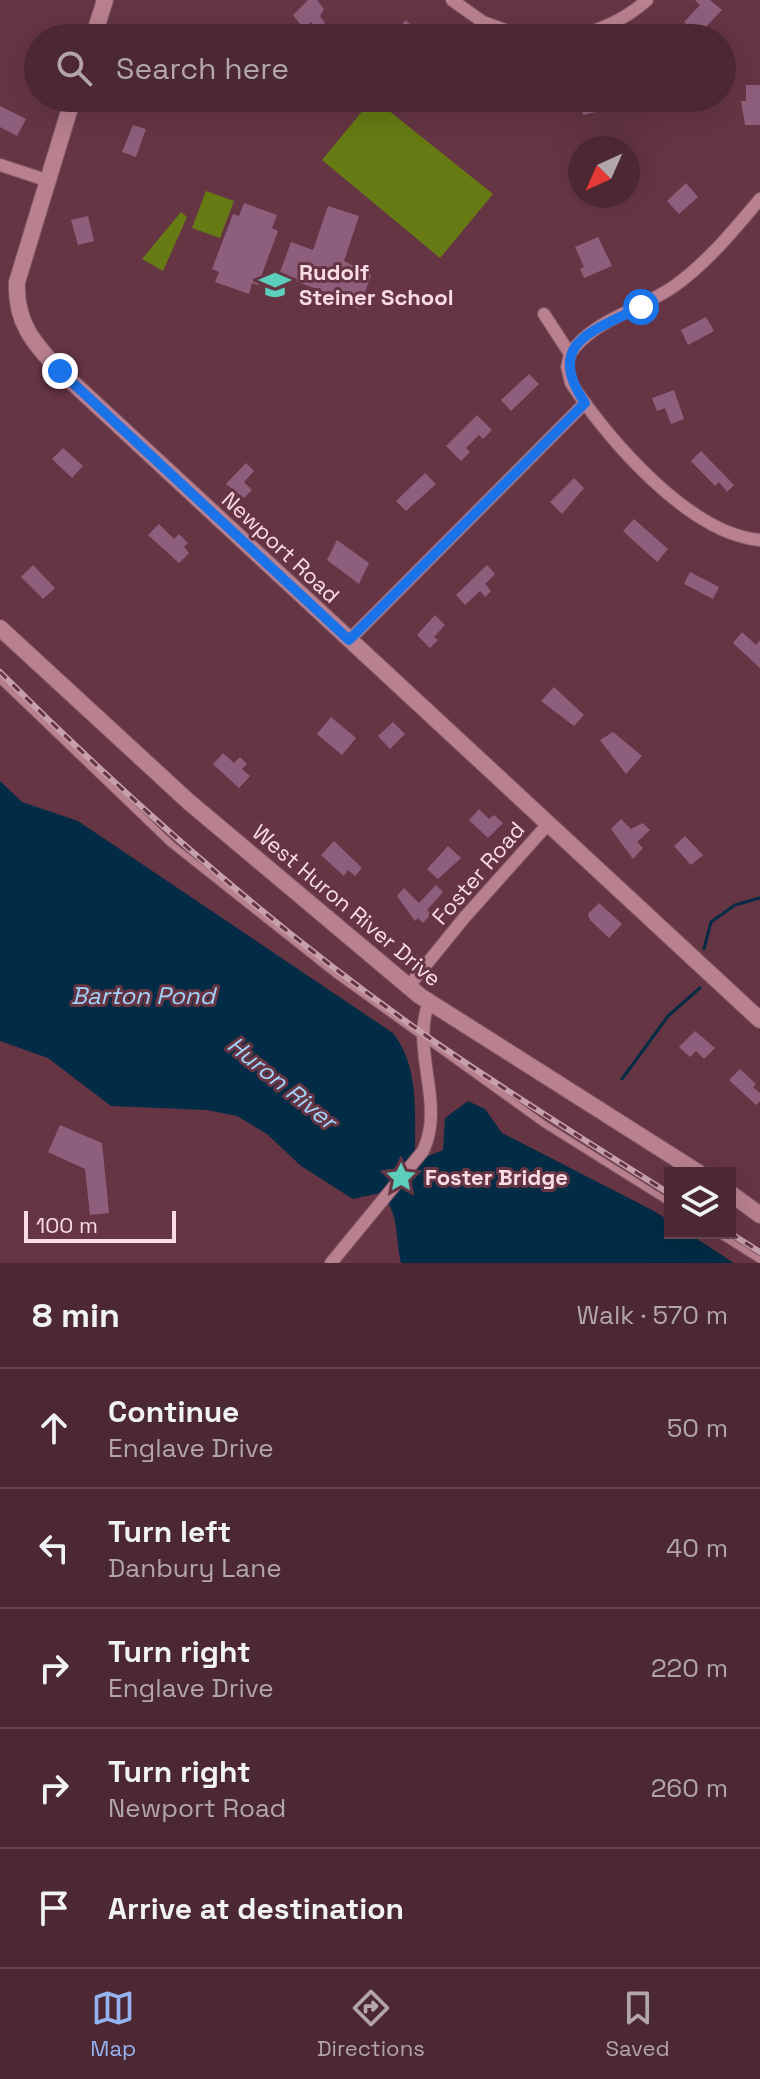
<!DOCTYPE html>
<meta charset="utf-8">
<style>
body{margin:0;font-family:"Space Grotesk",sans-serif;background:#56343f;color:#f1f3f6}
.controls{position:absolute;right:24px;bottom:24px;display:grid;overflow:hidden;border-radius:0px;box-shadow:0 8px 32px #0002}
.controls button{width:72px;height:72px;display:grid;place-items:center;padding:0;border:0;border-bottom:2px solid #63444e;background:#4c2833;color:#f1f3f6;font:40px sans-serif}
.compass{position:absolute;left:568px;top:136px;width:72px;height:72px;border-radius:50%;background:#4c2833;box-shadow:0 8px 32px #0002;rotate:225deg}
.scale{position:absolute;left:24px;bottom:20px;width:152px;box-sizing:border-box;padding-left:8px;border:4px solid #fcdce4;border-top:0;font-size:22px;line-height:28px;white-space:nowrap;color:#fcdce4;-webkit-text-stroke:6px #663544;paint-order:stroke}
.stop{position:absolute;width:24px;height:24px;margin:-18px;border:6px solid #1a73e8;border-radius:50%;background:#fff}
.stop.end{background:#1a73e8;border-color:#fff;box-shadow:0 2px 8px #0008}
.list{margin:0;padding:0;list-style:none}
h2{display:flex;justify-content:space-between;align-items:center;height:104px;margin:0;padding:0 32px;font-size:34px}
h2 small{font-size:26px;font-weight:400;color:#b2a6ac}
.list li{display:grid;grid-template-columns:52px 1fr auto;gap:24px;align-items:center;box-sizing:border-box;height:120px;padding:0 32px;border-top:2px solid #63444e}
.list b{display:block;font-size:30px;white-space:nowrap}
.list p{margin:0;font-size:26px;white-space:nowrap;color:#b2a6ac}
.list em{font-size:26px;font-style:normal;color:#b2a6ac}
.icon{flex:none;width:44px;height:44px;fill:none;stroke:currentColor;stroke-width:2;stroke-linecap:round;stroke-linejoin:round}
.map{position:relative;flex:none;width:760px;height:1263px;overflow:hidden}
.search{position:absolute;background:#4c2833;box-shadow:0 8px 32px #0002;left:24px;right:24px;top:24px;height:88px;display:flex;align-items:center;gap:20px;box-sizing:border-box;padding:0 28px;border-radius:44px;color:#b2a6ac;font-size:30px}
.sheet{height:704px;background:#4c2833}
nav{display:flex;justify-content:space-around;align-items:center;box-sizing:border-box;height:112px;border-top:2px solid #63444e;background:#4c2833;font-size:22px;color:#b2a6ac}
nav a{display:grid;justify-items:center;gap:4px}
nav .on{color:#95b2f1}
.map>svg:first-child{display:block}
</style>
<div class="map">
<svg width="760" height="1263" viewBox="0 0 760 1263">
<rect width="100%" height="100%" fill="#663544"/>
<g fill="#667b13">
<path d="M 373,98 L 493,194 L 440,258 L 322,160 Z"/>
<path d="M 206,191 L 234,201 L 220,238 L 192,228 Z"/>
<path d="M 181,212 L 187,217 L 163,271 L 142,259 Z"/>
</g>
<path fill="#022c45" d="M 0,781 L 22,802 L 78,821 L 393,1033 C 419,1066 415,1112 415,1151 L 423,1158 L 443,1150 L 445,1118 L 468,1101 L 485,1109 L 502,1133 L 652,1210 L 670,1221 L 670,1233 L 688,1233 L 734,1263 L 401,1263 C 395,1239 400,1211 380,1193 L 353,1199 L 301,1166 L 267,1134 L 237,1116 L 207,1110 L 111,1106 L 48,1058 L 0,1041 Z"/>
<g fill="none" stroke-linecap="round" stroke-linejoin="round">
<g stroke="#022c45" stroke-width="3">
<path d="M 704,949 L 711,922 L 735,905 L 760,898"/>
<path d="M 622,1079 L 668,1016 L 700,988"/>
</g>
</g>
<g fill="#8e5f7d">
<path d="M 308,0 L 317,0 L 324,9 L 320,16 L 325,23 L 316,29 L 311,22 L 303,28 L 293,15 Z"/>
<path d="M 695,0 L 710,0 L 722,10 L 698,35 L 684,22 L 700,5 Z"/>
<path d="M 406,20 L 413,27 L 423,24 L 433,33 L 428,38 L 399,38 L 394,33 Z"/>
<path d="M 746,85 L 760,85 L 760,125 L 745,125 L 741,101 L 746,101 Z"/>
<path d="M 579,98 L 636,98 L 621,106 L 583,115 Z"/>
<path d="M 0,106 L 26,119 L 17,136 L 0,127 Z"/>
<path d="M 133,125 L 146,129 L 136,157 L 122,152 Z"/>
<path d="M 686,183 L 698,197 L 679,214 L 667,201 Z"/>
<path d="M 244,203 L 277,215 L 272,228 L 278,231 L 258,285 L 252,283 L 249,294 L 215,282 L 219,272 L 212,269 L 233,214 L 239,216 Z"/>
<path d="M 328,206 L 359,216 L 344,261 L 371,275 L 359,309 L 348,305 L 349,301 L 279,275 L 291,242 L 313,250 Z"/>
<path d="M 88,216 L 94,241 L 78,245 L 71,220 Z"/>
<path d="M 598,237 L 612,266 L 584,278 L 580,269 L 584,267 L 575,247 Z"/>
<path d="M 706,317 L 714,331 L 688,345 L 681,330 Z"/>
<path d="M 529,374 L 539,384 L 511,411 L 501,400 Z"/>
<path d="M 674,390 L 684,419 L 671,424 L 665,408 L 657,411 L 652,398 Z"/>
<path d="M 477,415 L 492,430 L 483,439 L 479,435 L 466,448 L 470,452 L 461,461 L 446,446 Z"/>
<path d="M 63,448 L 83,466 L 72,478 L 52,459 Z"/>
<path d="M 701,451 L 734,485 L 727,492 L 719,482 L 715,486 L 691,461 Z"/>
<path d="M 246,463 L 254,471 L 244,482 L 252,490 L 244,498 L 226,484 Z"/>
<path d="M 425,473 L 436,484 L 406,511 L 396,501 Z"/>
<path d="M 574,478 L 584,488 L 562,514 L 550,502 Z"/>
<path d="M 634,519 L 668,549 L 657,562 L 623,531 Z"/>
<path d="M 159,524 L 174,539 L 179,534 L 188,543 L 184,547 L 189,553 L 179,563 L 148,535 Z"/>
<path d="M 337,540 L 369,563 L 359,584 L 327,560 Z"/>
<path d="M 33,565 L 55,588 L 43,599 L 21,577 Z"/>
<path d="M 487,565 L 495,574 L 485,584 L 491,591 L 485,597 L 480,591 L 465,605 L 456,595 Z"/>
<path d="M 690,572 L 719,587 L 713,599 L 684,584 Z"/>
<path d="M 435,615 L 445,625 L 434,637 L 438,640 L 430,648 L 417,635 Z"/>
<path d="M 742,632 L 756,645 L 760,640 L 760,668 L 733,643 Z"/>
<path d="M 554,687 L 584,715 L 574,726 L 541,701 Z"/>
<path d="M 331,717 L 356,738 L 342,755 L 317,734 Z"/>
<path d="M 393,722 L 405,734 L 390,749 L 378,736 Z"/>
<path d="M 613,732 L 642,756 L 626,774 L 600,740 Z"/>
<path d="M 223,753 L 234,763 L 240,757 L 247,764 L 242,769 L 250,776 L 239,788 L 213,764 Z"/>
<path d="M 479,809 L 489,819 L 494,815 L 503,823 L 488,838 L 469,820 Z"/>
<path d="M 621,819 L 631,829 L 643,823 L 650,830 L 637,842 L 643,848 L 633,859 L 611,829 Z"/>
<path d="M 685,836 L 703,855 L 691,865 L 674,846 Z"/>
<path d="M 334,841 L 362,868 L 355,876 L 348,870 L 344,876 L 321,855 Z"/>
<path d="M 448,846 L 461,858 L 438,879 L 427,869 Z"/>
<path d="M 436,885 L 443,892 L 427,910 L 431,914 L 423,923 L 418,918 L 415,921 L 397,896 L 404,888 L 419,903 Z"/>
<path d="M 599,903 L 622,924 L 609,938 L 590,920 L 588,914 Z"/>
<path d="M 695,1031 L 715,1048 L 704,1059 L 696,1051 L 690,1057 L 679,1047 Z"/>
<path d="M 740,1069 L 756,1084 L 753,1087 L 760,1093 L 760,1101 L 756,1105 L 729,1080 Z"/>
<path d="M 60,1125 L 102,1143 L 109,1213 L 90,1215 L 85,1169 L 48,1152 Z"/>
</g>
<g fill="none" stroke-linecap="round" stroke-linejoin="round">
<defs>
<g id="lane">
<path d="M 0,680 L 171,844 L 335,974 L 544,1124 L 670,1203"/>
<path d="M 717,1233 L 760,1260"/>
</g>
<g id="street">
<path d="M 452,0 L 483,22 L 528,38"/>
<path d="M 573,38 C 601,29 625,20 647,0"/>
<path d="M 0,165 L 46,180"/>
<path d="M 544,314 L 570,354 L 567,367 L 571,383 C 609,440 689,534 760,540"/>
<path d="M 570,354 C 591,321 641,309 673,287 C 706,264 734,230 760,199"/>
<path d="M 349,640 L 585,403"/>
<path d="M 408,987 L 464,918 L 548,824"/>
<path d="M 331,1263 L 423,1151 C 446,1103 410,1051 429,1002"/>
</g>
<g id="secondary">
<path d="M 93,38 L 105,0"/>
<path d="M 73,98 L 17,282 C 15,322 34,344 60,371 L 760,1020"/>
<path d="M 0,628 L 189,802 L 420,996 L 699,1173"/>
<path d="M 730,1193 L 760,1215"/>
</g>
</defs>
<use href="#lane" stroke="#7f5562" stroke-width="8"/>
<use href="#street" stroke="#7f5562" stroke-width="14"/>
<use href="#secondary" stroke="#7f5562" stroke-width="18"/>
<use href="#lane" stroke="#b98090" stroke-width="6"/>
<use href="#street" stroke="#b98090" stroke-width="12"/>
<use href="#secondary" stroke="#b98090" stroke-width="16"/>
<defs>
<g id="rail">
<path d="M 0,672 C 131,803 273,928 425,1035 C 505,1091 588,1142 670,1194"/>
<path d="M 730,1233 L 760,1252"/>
</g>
</defs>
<use href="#rail" stroke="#c6a0aa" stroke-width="6"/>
<use href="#rail" stroke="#663544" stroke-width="3" stroke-dasharray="9" stroke-linecap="butt"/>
</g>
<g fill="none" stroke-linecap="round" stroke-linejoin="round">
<path stroke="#1a73e8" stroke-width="10" d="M 60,371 L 349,640 L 585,403 C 544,343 593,331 641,307"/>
</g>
<defs>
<symbol id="school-bare" viewBox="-9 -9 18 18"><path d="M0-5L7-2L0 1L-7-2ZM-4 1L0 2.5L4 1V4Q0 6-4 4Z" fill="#5bcebc" stroke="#663544" stroke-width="2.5" paint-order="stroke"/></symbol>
<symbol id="sight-bare" viewBox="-9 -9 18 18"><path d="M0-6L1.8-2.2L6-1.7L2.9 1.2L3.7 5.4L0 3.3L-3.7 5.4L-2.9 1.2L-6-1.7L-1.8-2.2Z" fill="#5bcebc" stroke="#663544" stroke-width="2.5" paint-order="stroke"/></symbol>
</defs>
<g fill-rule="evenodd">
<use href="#school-bare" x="253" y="263" width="44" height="44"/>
<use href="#sight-bare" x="379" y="1155" width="44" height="44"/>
</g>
<g text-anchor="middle" stroke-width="6" stroke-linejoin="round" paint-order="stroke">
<g font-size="22" font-weight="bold" fill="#fcdce4" stroke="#663544" text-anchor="start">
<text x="299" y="280">Rudolf<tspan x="299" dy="25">Steiner School</tspan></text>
<text x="425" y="1185">Foster Bridge</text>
</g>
<g font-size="22" fill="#fcdce4" stroke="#663544">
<text transform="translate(281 547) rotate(43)" y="8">Newport Road</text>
<text transform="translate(478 873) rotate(-49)" y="8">Foster Road</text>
<text transform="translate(347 905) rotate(40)" y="8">West Huron River Drive</text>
</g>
<g font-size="24" font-style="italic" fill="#a1d3fa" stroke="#663544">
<text x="143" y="1004">Barton Pond</text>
<text transform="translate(282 1083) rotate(39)" y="8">Huron River</text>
</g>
</g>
</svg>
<div class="controls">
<button><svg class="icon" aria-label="layers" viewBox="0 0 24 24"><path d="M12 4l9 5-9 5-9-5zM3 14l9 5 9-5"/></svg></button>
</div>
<svg class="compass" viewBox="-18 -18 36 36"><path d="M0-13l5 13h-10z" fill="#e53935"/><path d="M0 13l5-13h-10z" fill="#b2a6ac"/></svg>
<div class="scale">100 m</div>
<div class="stop" style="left:641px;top:307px"></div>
<div class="stop end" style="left:60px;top:371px"></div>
<div class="search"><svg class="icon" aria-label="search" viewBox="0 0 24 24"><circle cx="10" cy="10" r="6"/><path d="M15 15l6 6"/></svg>Search here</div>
</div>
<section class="sheet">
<h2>8 min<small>Walk · 570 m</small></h2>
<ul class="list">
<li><svg class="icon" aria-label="ahead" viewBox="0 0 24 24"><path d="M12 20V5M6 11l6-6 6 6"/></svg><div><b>Continue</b><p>Englave Drive</p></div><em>50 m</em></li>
<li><svg class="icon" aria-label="left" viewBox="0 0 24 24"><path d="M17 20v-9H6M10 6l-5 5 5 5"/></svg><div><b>Turn left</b><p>Danbury Lane</p></div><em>40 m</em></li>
<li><svg class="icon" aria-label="right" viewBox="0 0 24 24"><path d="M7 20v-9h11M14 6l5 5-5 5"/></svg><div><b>Turn right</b><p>Englave Drive</p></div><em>220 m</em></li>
<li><svg class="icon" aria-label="right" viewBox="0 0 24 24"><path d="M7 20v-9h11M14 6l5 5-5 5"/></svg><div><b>Turn right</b><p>Newport Road</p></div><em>260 m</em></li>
<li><svg class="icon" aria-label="arrive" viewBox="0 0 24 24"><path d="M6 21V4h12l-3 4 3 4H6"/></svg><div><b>Arrive at destination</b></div></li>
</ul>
</section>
<nav>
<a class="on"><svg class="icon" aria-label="map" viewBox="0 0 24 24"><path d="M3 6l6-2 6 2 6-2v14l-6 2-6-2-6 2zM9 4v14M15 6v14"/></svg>Map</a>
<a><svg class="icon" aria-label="directions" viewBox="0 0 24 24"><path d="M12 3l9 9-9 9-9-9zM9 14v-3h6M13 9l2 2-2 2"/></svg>Directions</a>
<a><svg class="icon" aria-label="saved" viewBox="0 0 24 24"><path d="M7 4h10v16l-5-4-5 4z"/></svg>Saved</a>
</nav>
